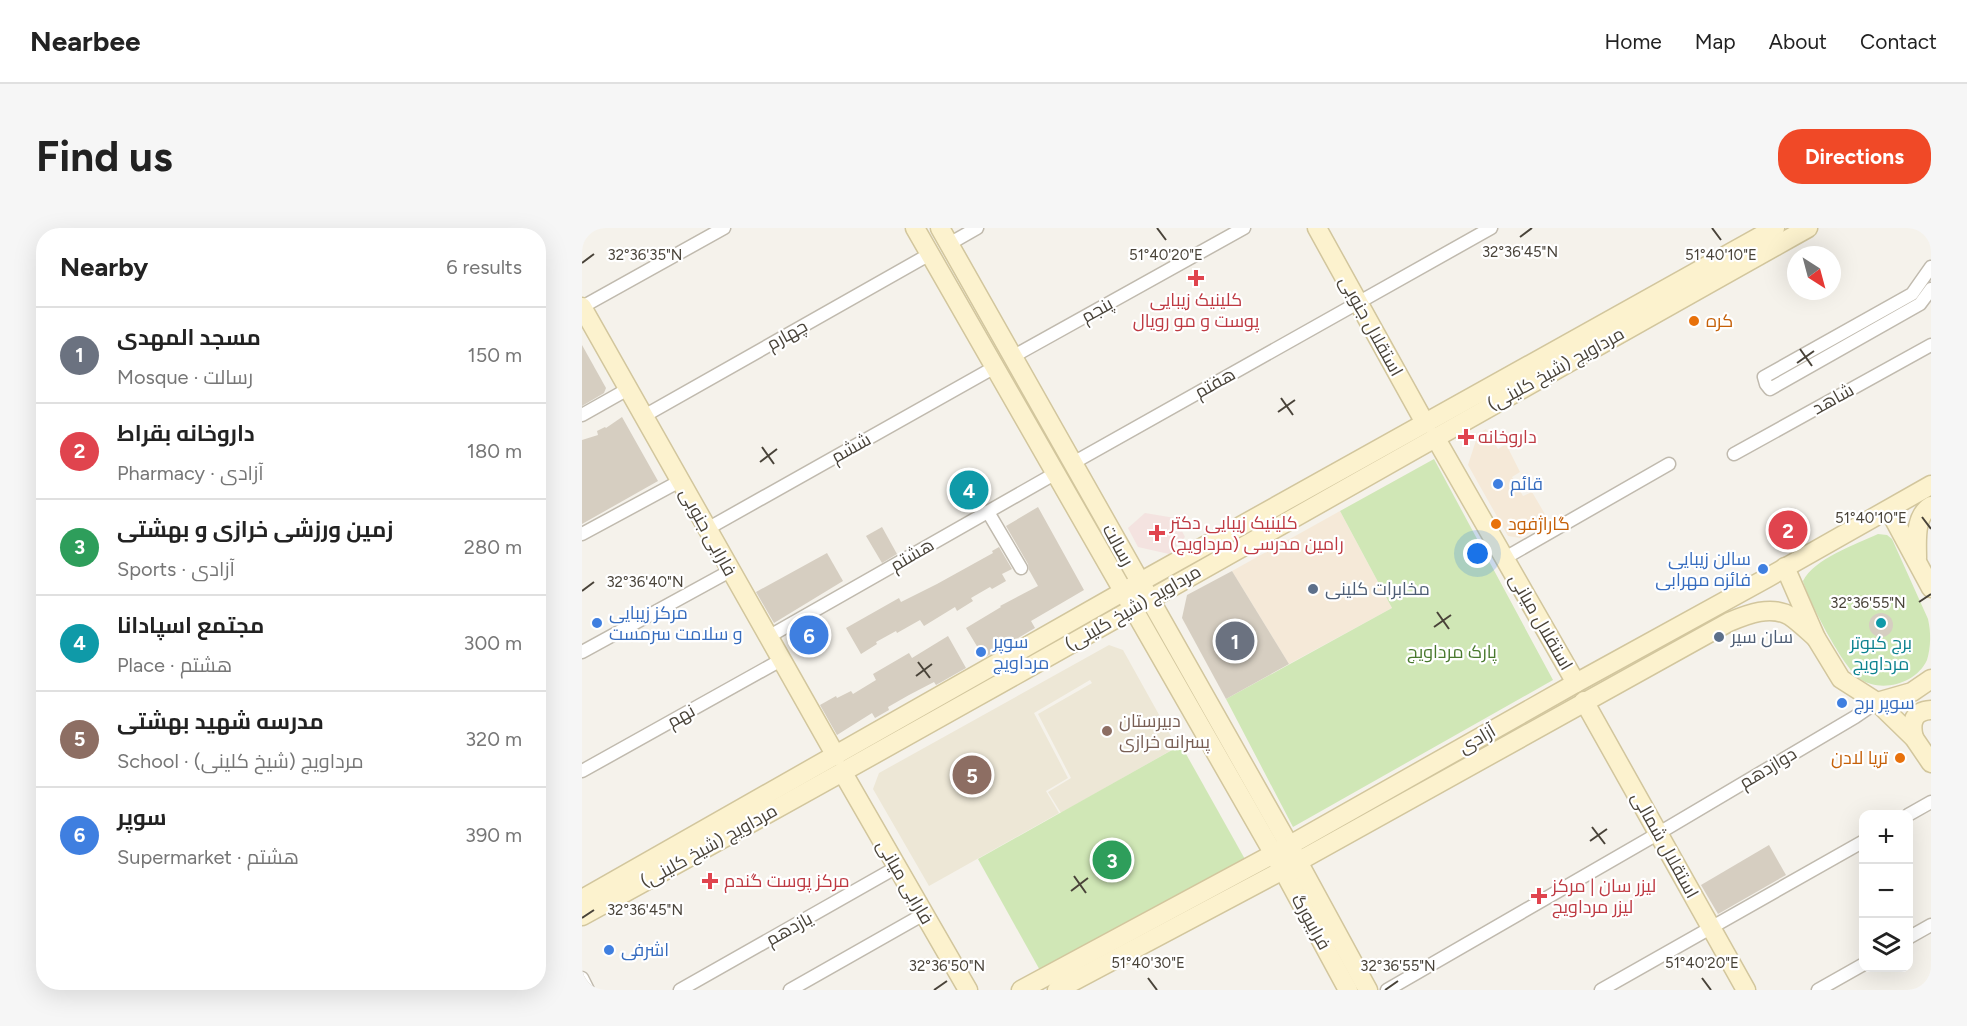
<!DOCTYPE html>
<meta charset="utf-8">
<style>
body{margin:0;font-family:Figtree,Cairo,sans-serif;background:#f6f6f6;color:#222}
.controls{position:absolute;right:18px;bottom:18px;display:grid;overflow:hidden;border-radius:12px;box-shadow:0 6px 24px #0002}
.controls button{width:54px;height:54px;display:grid;place-items:center;padding:0;border:0;border-bottom:2px solid #e0e0e0;background:#fff;color:#222;font:30px sans-serif}
.compass{position:absolute;left:1205px;top:18px;width:54px;height:54px;border-radius:50%;background:#fff;box-shadow:0 6px 24px #0002;rotate:144deg}
.you{position:absolute;left:896px;top:326px;width:21px;height:21px;margin:-15px;border:4px solid #fff;border-radius:50%;background:#1a73e8;box-shadow:0 0 0 9px #1a73e833}
.badge{display:grid;place-items:center;width:39px;height:39px;border-radius:50%;background:#f04927;color:#fff;font-size:20px;font-weight:700}
.pin{position:absolute;translate:-50% -50%;border:3px solid #fff;box-shadow:0 2px 6px #0006}
.list{margin:0;padding:0;list-style:none}
h2{display:flex;justify-content:space-between;align-items:center;height:78px;margin:0;padding:0 24px;font-size:26px}
h2 small{font-size:20px;font-weight:400;color:#767676}
.list li{display:grid;grid-template-columns:39px 1fr auto;gap:18px;align-items:center;box-sizing:border-box;height:96px;padding:0 24px;border-top:2px solid #e0e0e0}
.list b{display:block;font-size:22px;white-space:nowrap}
.list p{margin:0;font-size:20px;white-space:nowrap;color:#767676}
.list em{font-size:20px;font-style:normal;color:#767676}
.icon{flex:none;width:33px;height:33px;fill:none;stroke:currentColor;stroke-width:2;stroke-linecap:round;stroke-linejoin:round}
.map{position:relative;flex:none;width:1349px;height:762px;overflow:hidden;border-radius:24px}
header{display:flex;align-items:center;gap:36px;box-sizing:border-box;height:84px;padding:0 30px;background:#fff;border-bottom:2px solid #e0e0e0}
header strong{font-size:28px}
nav{display:flex;gap:33px;margin-inline-start:auto;font-size:21px}
.intro{display:flex;align-items:center;justify-content:space-between;box-sizing:border-box;height:144px;padding:0 36px}
h1{margin:0;font-size:42px}
.button{padding:15px 27px;border-radius:24px;background:#f04927;color:#fff;font-size:21px;font-weight:700}
main{display:flex;gap:36px;padding:0 36px}
aside{flex:1;background:#fff;border-radius:24px;box-shadow:0 6px 24px #0002}
.map>svg:first-child{display:block}
</style>
<header>
<strong>Nearbee</strong>
<nav><a>Home</a><a>Map</a><a>About</a><a>Contact</a></nav>
</header>
<div class="intro"><h1>Find us</h1><a class="button">Directions</a></div>
<main>
<aside>
<h2>Nearby<small>6 results</small></h2>
<ul class="list">
<li><span class="badge" style="background:#6b7280">1</span><div><b>مسجد المهدی</b><p>Mosque · رسالت</p></div><em>150 m</em></li>
<li><span class="badge" style="background:#e0444e">2</span><div><b>داروخانه بقراط</b><p>Pharmacy · آزادی</p></div><em>180 m</em></li>
<li><span class="badge" style="background:#2e9e5b">3</span><div><b>زمین ورزشی خرازی و بهشتی</b><p>Sports · آزادی</p></div><em>280 m</em></li>
<li><span class="badge" style="background:#0f9aa8">4</span><div><b>مجتمع اسپادانا</b><p>Place · هشتم</p></div><em>300 m</em></li>
<li><span class="badge" style="background:#8d6e63">5</span><div><b>مدرسه شهید بهشتی</b><p>School · مرداویج (شیخ کلینی)</p></div><em>320 m</em></li>
<li><span class="badge" style="background:#3f7fe0">6</span><div><b>سوپر</b><p>Supermarket · هشتم</p></div><em>390 m</em></li>
</ul>
</aside>
<div class="map">
<svg width="1349" height="762" viewBox="0 0 1349 762">
<rect width="100%" height="100%" fill="#f5f2eb"/>
<g fill="#f5e9d8">
<path d="M 904,201 L 916,221 L 924,216 L 938,244 L 930,249 L 941,268 L 950,264 L 967,293 L 938,310 L 926,308 L 886,237 L 896,206 Z"/>
<path d="M 758,283 L 810,380 L 707,436 L 650,343 Z"/>
</g>
<path fill="#ede7d6" d="M 527,417 L 541,422 L 595,519 L 479,585 L 466,564 L 489,550 L 456,486 L 510,455 L 508,452 L 452,485 L 486,550 L 464,563 L 477,585 L 347,658 L 291,561 L 297,545 Z"/>
<path fill="#f4e3e0" d="M 563,285 L 593,290 L 603,309 L 587,326 L 556,319 L 546,300 Z"/>
<g fill="#d0e7b6">
<path d="M 852,231 L 971,452 L 711,599 L 644,471 L 810,380 L 758,283 Z"/>
<path d="M 1296,306 L 1305,307 L 1310,311 L 1346,391 C 1349,404 1349,419 1345,432 C 1334,456 1299,465 1278,451 C 1262,441 1226,372 1221,353 C 1232,331 1274,316 1296,306 Z"/>
<path d="M 599,517 L 664,633 L 460,746 L 396,631 Z"/>
</g>
<g fill="#d6cec1">
<path d="M 0,117 L 24,160 L 22,165 L 0,178 Z"/>
<path d="M 40,189 L 76,253 L 0,296 L 0,212 L 16,207 L 15,203 L 23,199 L 24,200 Z"/>
<path d="M 385,241 L 404,273 L 388,283 L 370,250 Z"/>
<path d="M 456,279 L 502,362 L 449,393 L 453,400 L 402,430 L 384,400 L 419,379 L 418,378 L 456,358 L 447,342 L 446,336 L 424,298 Z"/>
<path d="M 300,299 L 315,326 L 300,335 L 284,308 Z"/>
<path d="M 417,319 L 430,341 L 420,346 L 424,353 L 410,361 L 408,359 L 389,370 L 391,373 L 375,383 L 373,379 L 342,398 L 338,392 L 315,405 L 314,403 L 294,414 L 295,416 L 279,426 L 264,400 L 317,370 L 319,374 L 355,356 L 411,325 L 410,323 Z"/>
<path d="M 245,325 L 261,353 L 192,395 L 174,364 Z"/>
<path d="M 650,343 L 707,436 L 644,471 L 600,390 L 605,367 Z"/>
<circle cx="1299" cy="397" r="12"/>
<path d="M 366,408 L 384,440 L 354,457 L 352,454 L 327,467 L 306,479 L 307,482 L 293,490 L 290,485 L 255,507 L 238,477 L 254,468 L 255,470 L 269,463 L 271,466 L 294,452 L 291,446 L 327,425 L 330,430 Z"/>
<path d="M 1187,617 L 1204,647 L 1136,686 L 1119,657 Z"/>
</g>
<g fill="none" stroke-linecap="round" stroke-linejoin="round">
<defs>
<g id="street">
<path d="M 367,16 L 395,0"/>
<path d="M 1349,39 L 1330,66 L 1182,149 L 1184,156 L 1188,161 L 1338,76 L 1349,61"/>
<path d="M 0,79 L 142,0"/>
<path d="M 430,129 L 662,0"/>
<path d="M 0,187 L 46,161"/>
<path d="M 62,188 L 348,26"/>
<path d="M 1152,226 L 1349,117"/>
<path d="M 491,235 L 909,0"/>
<path d="M 406,284 L 439,340"/>
<path d="M 125,301 L 413,139"/>
<path d="M 0,306 L 98,253"/>
<path d="M 923,330 L 1087,236"/>
<path d="M 186,409 L 474,245"/>
<path d="M 0,424 L 148,343"/>
<path d="M 0,543 L 199,432"/>
<path d="M 1326,587 L 1349,574"/>
<path d="M 1326,710 L 1349,697"/>
<path d="M 0,750 L 6,762"/>
<path d="M 98,762 L 315,639"/>
<path d="M 208,762 L 342,686"/>
<path d="M 805,762 L 1077,605 L 1273,489 L 1295,474"/>
<path d="M 1019,762 L 1282,613"/>
<path d="M 1236,762 L 1282,736"/>
</g>
<g id="secondary">
<path d="M 333,0 L 701,642 L 766,762"/>
<path d="M 358,0 L 707,617 L 786,762"/>
<path d="M 735,0 L 843,195"/>
<path d="M 0,79 L 254,528"/>
<path d="M 853,209 L 994,455"/>
<path d="M 1307,282 L 1349,360"/>
<path d="M 1335,330 C 1335,313 1332,288 1349,278"/>
<path d="M 1203,339 L 1234,410 L 1259,451 L 1295,474 L 1330,464 L 1349,451"/>
<path d="M 1002,473 L 1164,762"/>
<path d="M 1295,474 L 1332,510 L 1349,535"/>
<path d="M 1332,510 C 1328,495 1331,483 1349,482"/>
<path d="M 261,545 L 386,762"/>
<path d="M 0,671 L 560,353 L 1193,0"/>
<path d="M 0,688 C 411,463 817,229 1226,0"/>
<path d="M 439,762 L 708,617 L 994,455 L 1185,350 L 1349,257"/>
<path d="M 475,762 L 701,642 L 1147,394 C 1166,386 1189,377 1208,388 C 1217,394 1226,403 1234,410"/>
</g>
</defs>
<use href="#street" stroke="#c0baae" stroke-width="15"/>
<use href="#secondary" stroke="#d2c69d" stroke-width="21"/>
<use href="#street" stroke="#fff" stroke-width="12"/>
<use href="#secondary" stroke="#fcf2ce" stroke-width="18"/>
</g>
<path fill="none" stroke="#494339" stroke-width="2" d="M 575,0 L 584,12M 1130,0 L 1139,12M 938,9 L 950,0M 0,35 L 12,26M 1218,121 L 1230,138M 1215,135 L 1232,123M 699,170 L 711,187M 696,184 L 713,172M 180,219 L 192,236M 178,234 L 195,221M 1340,289 L 1349,301M 0,363 L 12,354M 1337,374 L 1349,366M 855,384 L 867,401M 852,399 L 869,387M 336,434 L 348,450M 334,448 L 350,436M 1010,599 L 1023,616M 1008,613 L 1025,601M 492,648 L 504,665M 489,663 L 506,650M 0,690 L 12,682M 566,750 L 575,762M 1120,750 L 1129,762M 352,762 L 365,753M 803,762 L 816,753"/>
<g fill="#e0444e" stroke="#fff" stroke-width="2">
<path d="M611 41h6v6h6v6h-6v6h-6v-6h-6v-6h6z"/>
<path d="M881 200h6v6h6v6h-6v6h-6v-6h-6v-6h6z"/>
<path d="M572 296h6v6h6v6h-6v6h-6v-6h-6v-6h6z"/>
<path d="M125 644h6v6h6v6h-6v6h-6v-6h-6v-6h6z"/>
<path d="M954 659h6v6h6v6h-6v6h-6v-6h-6v-6h6z"/>
</g>
<g fill="#e8710a" stroke="#fff" stroke-width="2">
<circle cx="1112" cy="93" r="6"/>
<circle cx="914" cy="296" r="6"/>
<circle cx="1318" cy="530" r="6"/>
</g>
<g fill="#3f7fe0" stroke="#fff" stroke-width="2">
<circle cx="916" cy="256" r="6"/>
<circle cx="1181" cy="341" r="6"/>
<circle cx="15" cy="395" r="6"/>
<circle cx="399" cy="424" r="6"/>
<circle cx="1260" cy="475" r="6"/>
<circle cx="27" cy="722" r="6"/>
</g>
<g fill="#5c6f8a" stroke="#fff" stroke-width="2">
<circle cx="731" cy="361" r="6"/>
<circle cx="1137" cy="409" r="6"/>
</g>
<circle fill="#0f9aa8" stroke="#fff" stroke-width="2" cx="1299" cy="395" r="6"/>
<circle fill="#8d6e63" stroke="#fff" stroke-width="2" cx="525" cy="503" r="6"/>
<g text-anchor="middle" stroke-width="4.5" stroke-linejoin="round" paint-order="stroke">
<g font-size="18" fill="#be3a42" stroke="#fff" text-anchor="start">
<text x="614" y="78" text-anchor="middle">کلینیک زیبایی<tspan x="614" dy="21">پوست و مو رویال</tspan></text>
<text x="896" y="215">داروخانه</text>
<text x="588" y="301">کلینیک زیبایی دکتر<tspan x="588" dy="21">رامین مدرسی (مرداویج)</tspan></text>
<text x="142" y="659">مرکز پوست گندم</text>
<text x="970" y="664">لیزر سان | مرکز<tspan x="970" dy="21">لیزر مرداویج</tspan></text>
</g>
<g font-size="18" fill="#494339" stroke="#fff">
<text transform="translate(515 82) rotate(-29)" y="6">پنجم</text>
<text transform="translate(789 98) rotate(61)" y="6">استقلال جنوبی</text>
<text transform="translate(205 107) rotate(-29)" y="6">چهارم</text>
<text transform="translate(974 141) rotate(-29)" y="6">مرداویج (شیخ کلینی)</text>
<text transform="translate(633 155) rotate(-29)" y="6">هفتم</text>
<text transform="translate(1251 171) rotate(-29)" y="6">شاهد</text>
<text transform="translate(269 220) rotate(-29)" y="6">ششم</text>
<text transform="translate(126 304) rotate(61)" y="6">فارابی جنوبی</text>
<text transform="translate(536 317) rotate(61)" y="6">رسالت</text>
<text transform="translate(330 327) rotate(-30)" y="6">هشتم</text>
<text transform="translate(551 380) rotate(-30)" y="6">مرداویج (شیخ کلینی)</text>
<text transform="translate(959 394) rotate(60)" y="6">استقلال میانی</text>
<text transform="translate(99 488) rotate(-29)" y="6">نهم</text>
<text transform="translate(895 511) rotate(-30)" y="6">آزادی</text>
<text transform="translate(1186 540) rotate(-31)" y="6">دوازدهم</text>
<text transform="translate(1083 617) rotate(61)" y="6">استقلال شمالی</text>
<text transform="translate(127 618) rotate(-29)" y="6">مرداویج (شیخ کلینی)</text>
<text transform="translate(323 654) rotate(60)" y="6">فارابی میانی</text>
<text transform="translate(729 694) rotate(61)" y="6">فرایبورگ</text>
<text transform="translate(207 701) rotate(-29)" y="6">یازدهم</text>
</g>
<g font-size="18" fill="#c56008" stroke="#fff" text-anchor="start">
<text x="1124" y="99">کره</text>
<text x="926" y="302">گاراژفود</text>
<text x="1306" y="536" text-anchor="end">تریا لادن</text>
</g>
<g font-size="18" fill="#366cbe" stroke="#fff" text-anchor="start">
<text x="928" y="262">قائم</text>
<text x="1169" y="337" text-anchor="end">سالن زیبایی<tspan x="1169" dy="21">فائزه مهرابی</tspan></text>
<text x="27" y="391">مرکز زیبایی<tspan x="27" dy="21">و سلامت سرمست</tspan></text>
<text x="411" y="420">سوپر<tspan x="411" dy="21">مرداویچ</tspan></text>
<text x="1272" y="481">سوپر برج</text>
<text x="39" y="728">اشرفی</text>
</g>
<g font-size="18" fill="#4e5e75" stroke="#fff" text-anchor="start">
<text x="743" y="367">مخابرات کلینی</text>
<text x="1149" y="415">سان سیر</text>
</g>
<g font-size="18" fill="#0d838f" stroke="#fff">
<text x="1299" y="421">برج کبوتر<tspan x="1299" dy="21">مرداویج</tspan></text>
</g>
<g font-size="18" fill="#49792e" stroke="#fff">
<text x="870" y="430">پارک مرداویج</text>
</g>
<g font-size="18" fill="#785e54" stroke="#fff" text-anchor="start">
<text x="537" y="499">دبیرستان<tspan x="537" dy="21">پسرانه خرازی</tspan></text>
</g>
</g>
<g font-size="15" text-anchor="middle" fill="#494339" stroke="#fff" stroke-width="4.5" stroke-linejoin="round" paint-order="stroke">
<text x="938" y="29">32°36'45"N</text>
<text x="63" y="32">32°36'35"N</text>
<text x="584" y="32">51°40'20"E</text>
<text x="1139" y="32">51°40'10"E</text>
<text x="1289" y="295">51°40'10"E</text>
<text x="63" y="359">32°36'40"N</text>
<text x="1286" y="380">32°36'55"N</text>
<text x="63" y="687">32°36'45"N</text>
<text x="566" y="740">51°40'30"E</text>
<text x="1120" y="740">51°40'20"E</text>
<text x="365" y="743">32°36'50"N</text>
<text x="816" y="743">32°36'55"N</text>
</g>
</svg>
<div class="controls">
<button>+</button>
<button>−</button>
<button><svg class="icon" aria-label="layers" viewBox="0 0 24 24"><path d="M12 4l9 5-9 5-9-5zM3 14l9 5 9-5"/></svg></button>
</div>
<svg class="compass" viewBox="-18 -18 36 36"><path d="M0-13l5 13h-10z" fill="#e53935"/><path d="M0 13l5-13h-10z" fill="#767676"/></svg>
<div class="you"></div>
<div class="pin badge" style="left:653px;top:413px;background:#6b7280">1</div>
<div class="pin badge" style="left:1206px;top:302px;background:#e0444e">2</div>
<div class="pin badge" style="left:530px;top:632px;background:#2e9e5b">3</div>
<div class="pin badge" style="left:387px;top:262px;background:#0f9aa8">4</div>
<div class="pin badge" style="left:390px;top:547px;background:#8d6e63">5</div>
<div class="pin badge" style="left:227px;top:407px;background:#3f7fe0">6</div>
</div>
</main>
